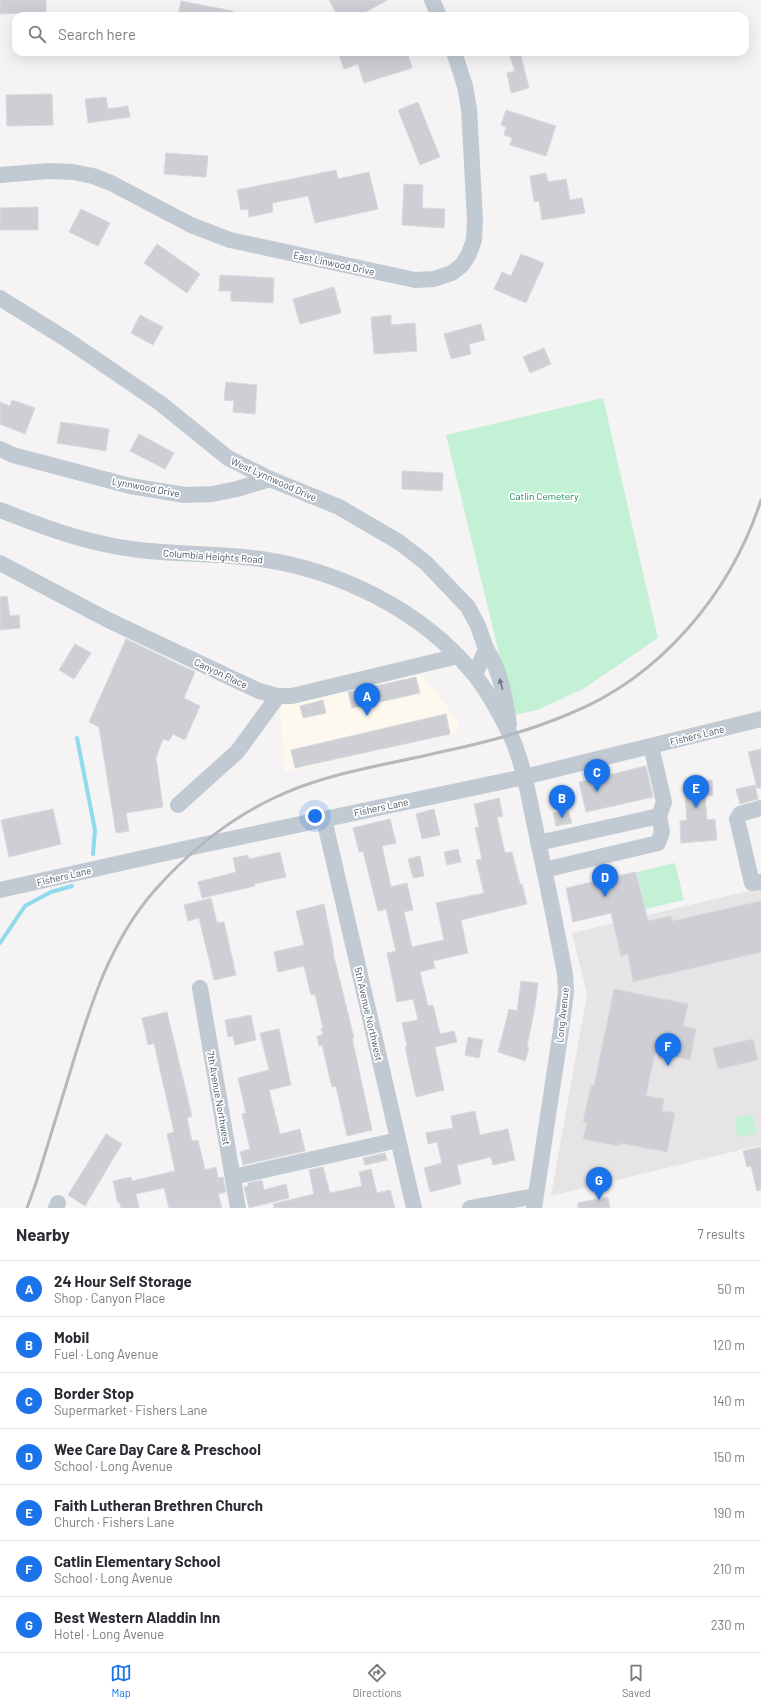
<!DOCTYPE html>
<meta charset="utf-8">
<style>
body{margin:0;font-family:Barlow,sans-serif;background:#f7f7f7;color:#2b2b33}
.you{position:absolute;left:315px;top:816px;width:14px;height:14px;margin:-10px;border:3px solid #fff;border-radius:50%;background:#1a73e8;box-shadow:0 0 0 6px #1a73e833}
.badge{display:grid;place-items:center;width:26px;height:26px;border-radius:50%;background:#1a73e8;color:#fff;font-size:13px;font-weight:700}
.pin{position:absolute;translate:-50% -33px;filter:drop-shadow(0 1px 2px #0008)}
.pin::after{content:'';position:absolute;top:21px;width:14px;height:12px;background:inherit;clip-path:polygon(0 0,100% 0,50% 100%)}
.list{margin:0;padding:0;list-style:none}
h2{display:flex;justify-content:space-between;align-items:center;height:52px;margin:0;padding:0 16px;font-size:17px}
h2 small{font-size:13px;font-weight:400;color:#7c7c81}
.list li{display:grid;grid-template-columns:26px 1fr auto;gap:12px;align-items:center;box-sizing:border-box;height:56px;padding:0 16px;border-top:1px solid #e1e1e2}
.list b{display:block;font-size:15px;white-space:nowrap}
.list p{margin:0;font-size:13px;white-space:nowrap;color:#7c7c81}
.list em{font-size:13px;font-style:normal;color:#7c7c81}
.icon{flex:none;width:22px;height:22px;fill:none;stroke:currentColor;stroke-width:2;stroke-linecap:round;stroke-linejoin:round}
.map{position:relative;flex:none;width:761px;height:1208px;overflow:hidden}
.search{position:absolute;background:#fff;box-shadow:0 4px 16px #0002;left:12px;right:12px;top:12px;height:44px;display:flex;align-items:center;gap:10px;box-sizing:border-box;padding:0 14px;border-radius:12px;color:#7c7c81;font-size:15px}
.sheet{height:444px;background:#fff}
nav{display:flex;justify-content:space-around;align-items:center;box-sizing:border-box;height:56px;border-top:1px solid #e1e1e2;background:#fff;font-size:11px;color:#7c7c81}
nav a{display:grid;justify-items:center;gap:2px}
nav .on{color:#1a73e8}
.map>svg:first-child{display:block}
</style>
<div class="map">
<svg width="761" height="1208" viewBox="0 0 761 1208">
<rect width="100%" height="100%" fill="#f5f3f3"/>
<path fill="#fdf9ef" d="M 422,674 L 460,724 L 456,733 L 285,772 L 280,707 Z"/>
<path fill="#e6e4e5" d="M 761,888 L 761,1145 L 551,1196 L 587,994 L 572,933 Z"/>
<g fill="#c3f1d5">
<path d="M 603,398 L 658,638 L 583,689 L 537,710 L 514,715 L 446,435 Z"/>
<path d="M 675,863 L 684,900 L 645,909 L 637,872 Z"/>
<path d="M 753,1115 L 756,1134 L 737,1137 L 735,1117 Z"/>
</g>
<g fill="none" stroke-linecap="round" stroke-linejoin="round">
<g stroke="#90daee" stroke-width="4">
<path d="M 77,738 L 95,830 L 93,854"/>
<path d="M 0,943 L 25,906 L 51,892 L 72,886"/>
</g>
</g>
<g fill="#cdcfd5" stroke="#d7d9de">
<path d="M 0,0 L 46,0 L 46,12 L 0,14 Z"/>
<path d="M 329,0 L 388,0 L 358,16 L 338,16 Z"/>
<path d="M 181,1 L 233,11 L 232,16 L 178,16 Z"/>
<path d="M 338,52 L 407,52 L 412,68 L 364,83 L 358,64 L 344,69 Z"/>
<path d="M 508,52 L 520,52 L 529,88 L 511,93 L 507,73 L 515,71 Z"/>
<path d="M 52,94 L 53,125 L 7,126 L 6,95 Z"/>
<path d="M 106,97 L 108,109 L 128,106 L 130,117 L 88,123 L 85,99 Z"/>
<path d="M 418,102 L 440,157 L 420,165 L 398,110 Z"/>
<path d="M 506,110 L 556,126 L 546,156 L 510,145 L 512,138 L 504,135 L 506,127 L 501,125 Z"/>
<path d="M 166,153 L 208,156 L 206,177 L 164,174 Z"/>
<path d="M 336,170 L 338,179 L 369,172 L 378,209 L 315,223 L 308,196 L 272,203 L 273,212 L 249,217 L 248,209 L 241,210 L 237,190 Z"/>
<path d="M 546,173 L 548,182 L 566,179 L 570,200 L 582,198 L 585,213 L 542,220 L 539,201 L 534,202 L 530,176 Z"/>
<path d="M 404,184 L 423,185 L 422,208 L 445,209 L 444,228 L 402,225 Z"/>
<path d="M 38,207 L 38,230 L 0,230 L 0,208 Z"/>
<path d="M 81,209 L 110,223 L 98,246 L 69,232 Z"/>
<path d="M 157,244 L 200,274 L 187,293 L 144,263 Z"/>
<path d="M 521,254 L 544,263 L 526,303 L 494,289 L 502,272 L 511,276 Z"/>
<path d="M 220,275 L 274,278 L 273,303 L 231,301 L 231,291 L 219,291 Z"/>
<path d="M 334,287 L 341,313 L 300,324 L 293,299 Z"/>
<path d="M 140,315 L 163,327 L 153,345 L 131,333 Z"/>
<path d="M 391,315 L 391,325 L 415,323 L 417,351 L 374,354 L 371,317 Z"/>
<path d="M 481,324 L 485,340 L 469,344 L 471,354 L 451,359 L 444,334 Z"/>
<path d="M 544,348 L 551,364 L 530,373 L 523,357 Z"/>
<path d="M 226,382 L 257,385 L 255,414 L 233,412 L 234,401 L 224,400 Z"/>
<path d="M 12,400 L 35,408 L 25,434 L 0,424 L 0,402 L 10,406 Z"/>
<path d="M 61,422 L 109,429 L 106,451 L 57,443 Z"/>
<path d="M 139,434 L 174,453 L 165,469 L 130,451 Z"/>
<path d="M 402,471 L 443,473 L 442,491 L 402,489 Z"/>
<path d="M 7,596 L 10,616 L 19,615 L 20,628 L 0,630 L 0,597 Z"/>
<path d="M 126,639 L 195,672 L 184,698 L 200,706 L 185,740 L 173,734 L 169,741 L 163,739 L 156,758 L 163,807 L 126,813 L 129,831 L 116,833 L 99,727 L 89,722 Z"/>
<path d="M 75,644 L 91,653 L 74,679 L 59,670 Z"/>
<path d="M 416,677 L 420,693 L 352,708 L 348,692 Z"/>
<path d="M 323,700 L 326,713 L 303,718 L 300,706 Z"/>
<path d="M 446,714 L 450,734 L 295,768 L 291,750 Z"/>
<path d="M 761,749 L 761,788 L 757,788 L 748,752 Z"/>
<path d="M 646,766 L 653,797 L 586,812 L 579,782 Z"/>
<path d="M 712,780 L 713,795 L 705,796 L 707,820 L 715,819 L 717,840 L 681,843 L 680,821 L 687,820 L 684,783 Z"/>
<path d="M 755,785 L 758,799 L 740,804 L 736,789 Z"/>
<path d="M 499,798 L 503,816 L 497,817 L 505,853 L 512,852 L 520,884 L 522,884 L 527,904 L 461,920 L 468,953 L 433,961 L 435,968 L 420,972 L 428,1006 L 433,1005 L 440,1034 L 454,1031 L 457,1042 L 435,1047 L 444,1090 L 416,1097 L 405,1047 L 407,1046 L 402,1023 L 418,1020 L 413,999 L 397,1002 L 387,953 L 396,951 L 386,909 L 378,911 L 363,851 L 359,852 L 353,828 L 390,819 L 396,843 L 382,846 L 391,887 L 407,883 L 413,910 L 404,912 L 412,947 L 444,940 L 436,903 L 484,893 L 476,860 L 482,859 L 475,828 L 479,827 L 474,804 Z"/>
<path d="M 53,809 L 61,844 L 9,857 L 1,820 Z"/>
<path d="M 434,809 L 440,835 L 422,839 L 416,814 Z"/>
<path d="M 568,810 L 572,823 L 556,826 L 553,813 Z"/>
<path d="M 458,849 L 461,862 L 447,865 L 444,852 Z"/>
<path d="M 280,852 L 286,877 L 254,884 L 255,886 L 202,898 L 198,882 L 236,872 L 233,858 L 248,855 L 249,859 Z"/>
<path d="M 420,856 L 424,876 L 413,878 L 408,859 Z"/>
<path d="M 636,872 L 648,921 L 671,916 L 672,921 L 761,901 L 761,952 L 633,982 L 628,954 L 621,956 L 611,913 L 573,922 L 566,888 Z"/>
<path d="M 211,898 L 217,923 L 224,922 L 236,975 L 214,980 L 199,918 L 188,921 L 184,905 Z"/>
<path d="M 324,904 L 334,953 L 333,953 L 354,1038 L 352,1038 L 372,1130 L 347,1136 L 336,1086 L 332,1087 L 322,1045 L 319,1046 L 317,1036 L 323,1035 L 321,1028 L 323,1028 L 315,994 L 311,995 L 304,966 L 278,972 L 274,952 L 304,945 L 296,911 Z"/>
<path d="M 521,981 L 538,983 L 535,1007 L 527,1047 L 529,1048 L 525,1061 L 498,1052 L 509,1009 L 517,1011 Z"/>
<path d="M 614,989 L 688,1004 L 683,1026 L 696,1029 L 690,1060 L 655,1052 L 646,1096 L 664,1099 L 662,1111 L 675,1113 L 667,1152 L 620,1143 L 619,1146 L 583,1139 L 587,1122 L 583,1122 L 591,1085 L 594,1086 Z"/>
<path d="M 167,1012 L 192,1116 L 187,1118 L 192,1141 L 198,1140 L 205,1170 L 216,1167 L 218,1178 L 223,1177 L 226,1192 L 218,1194 L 222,1208 L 169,1208 L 164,1188 L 136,1194 L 139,1208 L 121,1208 L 120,1203 L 118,1203 L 113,1181 L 131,1177 L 132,1181 L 175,1171 L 167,1134 L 174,1132 L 154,1043 L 148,1045 L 142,1018 Z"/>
<path d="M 251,1015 L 256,1040 L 235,1045 L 233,1036 L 228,1037 L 225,1020 Z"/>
<path d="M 279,1029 L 291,1085 L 269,1090 L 280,1134 L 300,1129 L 305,1151 L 243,1165 L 240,1152 L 250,1149 L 242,1114 L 246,1113 L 238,1078 L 269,1070 L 260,1033 Z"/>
<path d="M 468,1037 L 483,1040 L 479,1058 L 465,1055 Z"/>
<path d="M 753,1039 L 758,1060 L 718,1069 L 713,1048 Z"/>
<path d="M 475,1111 L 480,1135 L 508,1129 L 515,1160 L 493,1165 L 491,1157 L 457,1165 L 461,1184 L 430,1192 L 424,1168 L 442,1163 L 437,1142 L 428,1144 L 426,1133 L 453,1128 L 451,1116 Z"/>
<path d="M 106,1134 L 122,1144 L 85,1206 L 68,1195 Z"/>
<path d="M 761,1147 L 761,1190 L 757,1191 L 751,1166 L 747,1167 L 743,1151 Z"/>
<path d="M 385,1153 L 387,1160 L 365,1165 L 363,1158 Z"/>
<path d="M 323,1167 L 330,1193 L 362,1186 L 359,1172 L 371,1169 L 377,1193 L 390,1190 L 395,1208 L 274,1208 L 273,1204 L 314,1194 L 309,1170 Z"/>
<path d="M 262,1180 L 264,1190 L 286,1184 L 289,1198 L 249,1208 L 244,1187 L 248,1186 L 248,1183 Z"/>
<path d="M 608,1197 L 610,1208 L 578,1208 L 578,1203 Z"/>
</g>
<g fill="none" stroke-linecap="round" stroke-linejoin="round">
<g stroke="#c1cad2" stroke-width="16">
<path d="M 432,0 L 439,16"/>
<path d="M 0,175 L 49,171 L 73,172 L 93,176 L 111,183 L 191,225 L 230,240 L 415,280 L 434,279 L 452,273 L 462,265 L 469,254 L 474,240 L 475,220 L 469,109 L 465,86 L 454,52"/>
<path d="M 0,298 L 66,339 L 160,403 L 228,458 L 270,479 L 339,507 L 399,542 L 426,563 L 468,607 L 478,626 L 486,649 L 475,675"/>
<path d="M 0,449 L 13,455 L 130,486 L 185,495 L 212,494 L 237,489 L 270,479"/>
<path d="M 0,510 C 43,527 86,543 132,549 C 175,555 218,553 261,559 C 341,571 421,610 473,673 C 488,691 500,714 510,734 C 524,764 529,799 536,831 C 546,878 556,926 565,974 L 566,992 L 561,1030 L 534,1208"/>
<path d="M 0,563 L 108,620 L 259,691 L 278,696 L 292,696 L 458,656"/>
<path d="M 486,649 C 501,670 505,699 509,724"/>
<path d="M 178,805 L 237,752 L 278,696"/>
<path d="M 761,808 L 740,814 L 737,819 L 752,883 L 761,882"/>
<path d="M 324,819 L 414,1208"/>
<path d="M 538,843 L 659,816"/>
<path d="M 544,870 L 658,843 L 662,832 L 659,816 L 664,802 L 651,746"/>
<path d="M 0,890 L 202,845 L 524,777 L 761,719"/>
<path d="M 200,988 L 238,1208"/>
<path d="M 233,1177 L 398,1140"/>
<path d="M 56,1208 L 58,1203"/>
<path d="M 470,1208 L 535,1196"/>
</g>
<path stroke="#b5b8bd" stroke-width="3" d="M 27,1208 L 36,1183 C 48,1145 59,1107 71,1069 C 90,1006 110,941 155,890 C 188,853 229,819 274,798 C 327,772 388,765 445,751 C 488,742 529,731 569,714 C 661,677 731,593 761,500"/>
</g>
<defs><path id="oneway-solid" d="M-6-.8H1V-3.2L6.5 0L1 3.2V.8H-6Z"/></defs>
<use fill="#6e7983" href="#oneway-solid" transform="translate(501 684) rotate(-106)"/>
<g text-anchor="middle" stroke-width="3.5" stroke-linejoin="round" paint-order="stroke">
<g font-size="10" fill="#4a5661" stroke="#fff">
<text transform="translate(334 263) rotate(12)" y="4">East Linwood Drive</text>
<text transform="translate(274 479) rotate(24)" y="4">West Lynnwood Drive</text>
<text transform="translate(146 487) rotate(11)" y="4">Lynnwood Drive</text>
<text transform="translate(213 556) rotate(4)" y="4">Columbia Heights Road</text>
<text transform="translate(221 673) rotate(25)" y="4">Canyon Place</text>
<text transform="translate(697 735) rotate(-14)" y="4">Fishers Lane</text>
<text transform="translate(381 807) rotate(-12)" y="4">Fishers Lane</text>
<text transform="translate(64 876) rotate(-13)" y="4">Fishers Lane</text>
<text transform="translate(369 1014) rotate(77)" y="4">5th Avenue Northwest</text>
<text transform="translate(562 1015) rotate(-84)" y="4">Long Avenue</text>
<text transform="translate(219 1098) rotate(80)" y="4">7th Avenue Northwest</text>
</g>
<g font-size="10" fill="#17864f" stroke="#fff">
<text x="544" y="500">Catlin Cemetery</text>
</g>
</g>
</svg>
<div class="you"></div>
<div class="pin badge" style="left:367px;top:716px">A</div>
<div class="pin badge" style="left:562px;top:818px">B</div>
<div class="pin badge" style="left:597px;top:792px">C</div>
<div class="pin badge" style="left:605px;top:897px">D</div>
<div class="pin badge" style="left:696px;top:808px">E</div>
<div class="pin badge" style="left:668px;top:1066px">F</div>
<div class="pin badge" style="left:599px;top:1200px">G</div>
<div class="search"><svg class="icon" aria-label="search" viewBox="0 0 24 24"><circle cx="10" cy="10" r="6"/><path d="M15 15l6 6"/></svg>Search here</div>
</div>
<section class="sheet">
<h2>Nearby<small>7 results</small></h2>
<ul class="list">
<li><span class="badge">A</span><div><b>24 Hour Self Storage</b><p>Shop · Canyon Place</p></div><em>50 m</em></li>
<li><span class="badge">B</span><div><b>Mobil</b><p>Fuel · Long Avenue</p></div><em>120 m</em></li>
<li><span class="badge">C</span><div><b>Border Stop</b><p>Supermarket · Fishers Lane</p></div><em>140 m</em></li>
<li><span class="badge">D</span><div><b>Wee Care Day Care &amp; Preschool</b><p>School · Long Avenue</p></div><em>150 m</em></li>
<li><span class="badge">E</span><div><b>Faith Lutheran Brethren Church</b><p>Church · Fishers Lane</p></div><em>190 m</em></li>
<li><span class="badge">F</span><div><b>Catlin Elementary School</b><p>School · Long Avenue</p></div><em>210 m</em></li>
<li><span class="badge">G</span><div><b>Best Western Aladdin Inn</b><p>Hotel · Long Avenue</p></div><em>230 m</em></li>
</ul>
</section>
<nav>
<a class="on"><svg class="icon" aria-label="map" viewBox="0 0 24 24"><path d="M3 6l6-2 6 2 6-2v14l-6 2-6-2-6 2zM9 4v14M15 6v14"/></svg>Map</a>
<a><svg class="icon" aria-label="directions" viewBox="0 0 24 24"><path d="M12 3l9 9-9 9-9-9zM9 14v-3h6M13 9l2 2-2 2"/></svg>Directions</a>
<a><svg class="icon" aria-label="saved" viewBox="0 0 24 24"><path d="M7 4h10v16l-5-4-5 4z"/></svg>Saved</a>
</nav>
